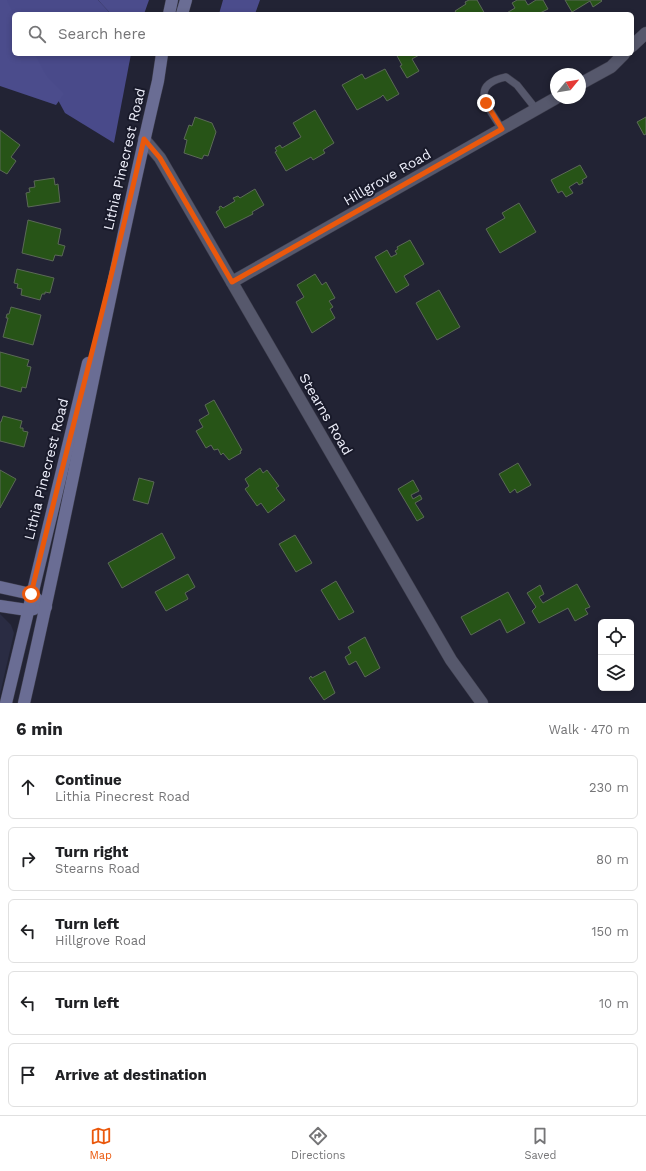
<!DOCTYPE html>
<meta charset="utf-8">
<style>
body{margin:0;font-family:"Work Sans",sans-serif;background:#f6f6f6;color:#202124}
.controls{position:absolute;right:12px;bottom:12px;display:grid;overflow:hidden;border-radius:6px;box-shadow:0 2px 6px #0003}
.controls button{width:36px;height:36px;display:grid;place-items:center;padding:0;border:0;border-bottom:1px solid #e0e0e0;background:#fff;color:#202124;font:20px sans-serif}
.compass{position:absolute;left:550px;top:68px;width:36px;height:36px;border-radius:50%;background:#fff;box-shadow:0 2px 6px #0003;rotate:60deg}
.stop{position:absolute;width:12px;height:12px;margin:-9px;border:3px solid #ea580c;border-radius:50%;background:#fff}
.stop.end{background:#ea580c;border-color:#fff;box-shadow:0 1px 4px #0008}
.list{margin:0;padding:0;list-style:none}
h2{display:flex;justify-content:space-between;align-items:center;height:52px;margin:0;padding:0 16px;font-size:17px}
h2 small{font-size:13px;font-weight:400;color:#757577}
.list li{display:grid;grid-template-columns:26px 1fr auto;gap:12px;align-items:center;box-sizing:border-box;height:64px;margin:0 8px 8px;padding:0 8px;border:1px solid #e0e0e0;border-radius:6px}
.list b{display:block;font-size:15px;white-space:nowrap}
.list p{margin:0;font-size:13px;white-space:nowrap;color:#757577}
.list em{font-size:13px;font-style:normal;color:#757577}
.icon{flex:none;width:22px;height:22px;fill:none;stroke:currentColor;stroke-width:2;stroke-linecap:round;stroke-linejoin:round}
.map{position:relative;flex:none;width:646px;height:703px;overflow:hidden}
.search{position:absolute;background:#fff;box-shadow:0 2px 6px #0003;left:12px;right:12px;top:12px;height:44px;display:flex;align-items:center;gap:10px;box-sizing:border-box;padding:0 14px;border-radius:6px;color:#757577;font-size:15px}
.sheet{height:412px;background:#fff}
nav{display:flex;justify-content:space-around;align-items:center;box-sizing:border-box;height:56px;border-top:1px solid #e0e0e0;background:#fff;font-size:11px;color:#757577}
nav a{display:grid;justify-items:center;gap:2px}
nav .on{color:#ea580c}
.map>svg:first-child{display:block}
</style>
<div class="map">
<svg width="646" height="703" viewBox="0 0 646 703">
<rect width="100%" height="100%" fill="#222334"/>
<path fill="#2a2c43" d="M 0,614 L 11,625 L 14,633 L 0,694 Z"/>
<g fill="#494a8a">
<path d="M 5,0 L 98,0 L 111,14 L 14,14 L 14,17 Z"/>
<path d="M 33,54 L 131,54 L 114,143 L 65,113 Z"/>
</g>
<g fill="#4b4c8c">
<path d="M 0,0 L 7,0 L 14,15 L 14,54 L 35,54 L 46,75 L 64,94 L 56,105 L 0,86 Z"/>
<path d="M 98,0 L 149,0 L 144,14 L 111,14 Z"/>
<path d="M 223,0 L 260,0 L 255,14 L 219,14 Z"/>
</g>
<g fill="#275417" stroke="#5b6957">
<path d="M 469,0 L 477,0 L 485,14 L 457,14 L 455,11 L 466,4 L 465,2 Z"/>
<path d="M 517,0 L 525,0 L 528,5 L 536,0 L 543,0 L 548,9 L 538,14 L 505,14 L 515,8 L 512,3 Z"/>
<path d="M 565,0 L 601,0 L 602,1 L 593,7 L 590,1 L 572,12 Z"/>
<path d="M 396,54 L 421,54 L 412,59 L 419,71 L 407,78 L 400,66 L 402,65 Z"/>
<path d="M 385,69 L 399,94 L 387,101 L 383,95 L 381,97 L 357,110 L 342,85 L 362,74 L 365,79 Z"/>
<path d="M 315,110 L 334,143 L 323,150 L 325,153 L 313,160 L 311,157 L 286,171 L 275,152 L 277,151 L 275,148 L 280,145 L 282,148 L 301,137 L 293,123 Z"/>
<path d="M 195,117 L 212,123 L 216,132 L 208,156 L 204,155 L 202,159 L 184,153 L 187,140 L 184,139 L 189,125 L 192,126 Z"/>
<path d="M 646,117 L 646,134 L 644,135 L 637,122 Z"/>
<path d="M 0,130 L 20,145 L 11,157 L 16,161 L 7,174 L 0,170 Z"/>
<path d="M 580,165 L 587,177 L 582,180 L 583,183 L 579,185 L 577,182 L 569,187 L 573,193 L 566,197 L 562,191 L 558,193 L 551,180 Z"/>
<path d="M 54,178 L 55,185 L 58,184 L 60,202 L 28,207 L 26,193 L 30,192 L 29,188 L 35,187 L 34,181 Z"/>
<path d="M 255,189 L 264,205 L 252,212 L 253,214 L 225,228 L 216,212 L 220,209 L 219,207 L 221,206 L 223,208 L 235,201 L 233,198 L 238,196 L 240,198 Z"/>
<path d="M 519,203 L 536,232 L 500,253 L 486,229 L 505,218 L 502,213 Z"/>
<path d="M 28,220 L 61,229 L 58,244 L 65,246 L 62,256 L 55,255 L 53,261 L 22,253 Z"/>
<path d="M 410,240 L 424,264 L 404,276 L 409,285 L 396,293 L 375,257 L 387,250 L 391,257 L 397,254 L 395,251 L 398,249 L 397,247 Z"/>
<path d="M 17,269 L 54,278 L 50,293 L 45,292 L 45,294 L 42,294 L 40,300 L 21,295 L 22,289 L 17,288 L 18,284 L 14,283 Z"/>
<path d="M 315,274 L 322,285 L 326,282 L 335,298 L 329,301 L 333,307 L 330,309 L 335,318 L 312,333 L 296,302 L 304,297 L 297,285 Z"/>
<path d="M 439,290 L 460,327 L 437,340 L 416,303 Z"/>
<path d="M 11,307 L 41,315 L 33,345 L 3,337 L 8,318 L 6,318 L 7,314 L 9,314 Z"/>
<path d="M 0,352 L 29,360 L 27,366 L 31,367 L 26,388 L 22,387 L 21,392 L 0,386 Z"/>
<path d="M 214,400 L 242,450 L 240,451 L 241,453 L 229,460 L 223,453 L 221,455 L 218,449 L 214,450 L 211,445 L 206,448 L 196,431 L 203,427 L 199,420 L 209,414 L 205,405 Z"/>
<path d="M 3,416 L 22,421 L 20,428 L 23,428 L 23,431 L 28,432 L 24,447 L 0,441 L 0,422 L 1,422 Z"/>
<path d="M 518,463 L 531,485 L 517,493 L 515,489 L 510,493 L 499,474 Z"/>
<path d="M 260,468 L 263,473 L 267,470 L 279,486 L 276,488 L 285,500 L 268,513 L 261,503 L 257,506 L 245,489 L 249,486 L 245,479 Z"/>
<path d="M 0,470 L 16,479 L 0,508 Z"/>
<path d="M 139,478 L 154,482 L 148,504 L 133,500 Z"/>
<path d="M 413,480 L 419,491 L 411,495 L 413,499 L 420,495 L 422,499 L 415,503 L 424,517 L 417,521 L 398,489 Z"/>
<path d="M 162,533 L 175,558 L 122,588 L 108,563 Z"/>
<path d="M 295,535 L 312,563 L 296,572 L 279,544 Z"/>
<path d="M 188,574 L 195,587 L 185,593 L 188,599 L 166,611 L 155,592 Z"/>
<path d="M 336,581 L 354,612 L 339,620 L 321,590 Z"/>
<path d="M 577,584 L 590,607 L 585,609 L 588,614 L 575,621 L 568,608 L 539,623 L 532,611 L 536,607 L 527,593 L 540,585 L 544,594 L 539,597 L 543,603 Z"/>
<path d="M 508,592 L 525,623 L 507,633 L 500,619 L 471,635 L 461,617 Z"/>
<path d="M 365,637 L 380,668 L 365,677 L 356,661 L 349,665 L 345,657 L 351,653 L 348,647 Z"/>
<path d="M 325,671 L 335,693 L 324,700 L 309,678 L 311,676 L 312,678 Z"/>
</g>
<g fill="none" stroke-linecap="round" stroke-linejoin="round">
<defs>
<path id="lane" d="M 502,129 C 488,107 468,85 506,77 L 517,85 L 536,109"/>
<g id="street">
<path d="M 632,46 L 646,33"/>
<path d="M 580,84 L 611,67 L 624,54"/>
<path d="M 144,139 L 160,158 L 451,660 L 482,703"/>
<path d="M 232,282 L 556,98"/>
</g>
<g id="secondary">
<path d="M 169,14 L 172,0"/>
<path d="M 182,14 L 186,0"/>
<path d="M 0,587 L 31,594 L 46,607"/>
<path d="M 0,606 L 27,610 L 34,609"/>
<path d="M 6,703 L 88,363"/>
<path d="M 24,703 C 72,496 109,287 158,81 L 162,54"/>
</g>
</defs>
<use href="#lane" stroke="#3e3e4d" stroke-width="8"/>
<use href="#street" stroke="#3e3e4d" stroke-width="13"/>
<use href="#secondary" stroke="#3e3e4d" stroke-width="13"/>
<use href="#lane" stroke="#56586c" stroke-width="7"/>
<use href="#street" stroke="#56586c" stroke-width="12"/>
<use href="#secondary" stroke="#6a6d94" stroke-width="12"/>
</g>
<g fill="none" stroke-linecap="round" stroke-linejoin="round">
<path stroke="#ea580c" stroke-width="5" d="M 31,594 C 68,442 109,292 144,139 L 160,158 L 232,282 L 502,129 L 486,103"/>
</g>
<g text-anchor="middle" stroke-width="4" stroke-linejoin="round" paint-order="stroke">
<g font-size="14" fill="#eff0fc" stroke="#191a2a">
<text transform="translate(124 159) rotate(-77)" y="5">Lithia Pinecrest Road</text>
<text transform="translate(387 177) rotate(-30)" y="5">Hillgrove Road</text>
<text transform="translate(326 414) rotate(60)" y="5">Stearns Road</text>
<text transform="translate(46 469) rotate(-76)" y="5">Lithia Pinecrest Road</text>
</g>
</g>
</svg>
<div class="controls">
<button><svg class="icon" aria-label="locate" viewBox="0 0 24 24"><circle cx="12" cy="12" r="6"/><path d="M12 2v4M12 18v4M2 12h4M18 12h4"/></svg></button>
<button><svg class="icon" aria-label="layers" viewBox="0 0 24 24"><path d="M12 4l9 5-9 5-9-5zM3 14l9 5 9-5"/></svg></button>
</div>
<svg class="compass" viewBox="-18 -18 36 36"><path d="M0-13l5 13h-10z" fill="#e53935"/><path d="M0 13l5-13h-10z" fill="#757577"/></svg>
<div class="stop" style="left:31px;top:594px"></div>
<div class="stop end" style="left:486px;top:103px"></div>
<div class="search"><svg class="icon" aria-label="search" viewBox="0 0 24 24"><circle cx="10" cy="10" r="6"/><path d="M15 15l6 6"/></svg>Search here</div>
</div>
<section class="sheet">
<h2>6 min<small>Walk · 470 m</small></h2>
<ul class="list">
<li><svg class="icon" aria-label="ahead" viewBox="0 0 24 24"><path d="M12 20V5M6 11l6-6 6 6"/></svg><div><b>Continue</b><p>Lithia Pinecrest Road</p></div><em>230 m</em></li>
<li><svg class="icon" aria-label="right" viewBox="0 0 24 24"><path d="M7 20v-9h11M14 6l5 5-5 5"/></svg><div><b>Turn right</b><p>Stearns Road</p></div><em>80 m</em></li>
<li><svg class="icon" aria-label="left" viewBox="0 0 24 24"><path d="M17 20v-9H6M10 6l-5 5 5 5"/></svg><div><b>Turn left</b><p>Hillgrove Road</p></div><em>150 m</em></li>
<li><svg class="icon" aria-label="left" viewBox="0 0 24 24"><path d="M17 20v-9H6M10 6l-5 5 5 5"/></svg><div><b>Turn left</b></div><em>10 m</em></li>
<li><svg class="icon" aria-label="arrive" viewBox="0 0 24 24"><path d="M6 21V4h12l-3 4 3 4H6"/></svg><div><b>Arrive at destination</b></div></li>
</ul>
</section>
<nav>
<a class="on"><svg class="icon" aria-label="map" viewBox="0 0 24 24"><path d="M3 6l6-2 6 2 6-2v14l-6 2-6-2-6 2zM9 4v14M15 6v14"/></svg>Map</a>
<a><svg class="icon" aria-label="directions" viewBox="0 0 24 24"><path d="M12 3l9 9-9 9-9-9zM9 14v-3h6M13 9l2 2-2 2"/></svg>Directions</a>
<a><svg class="icon" aria-label="saved" viewBox="0 0 24 24"><path d="M7 4h10v16l-5-4-5 4z"/></svg>Saved</a>
</nav>
